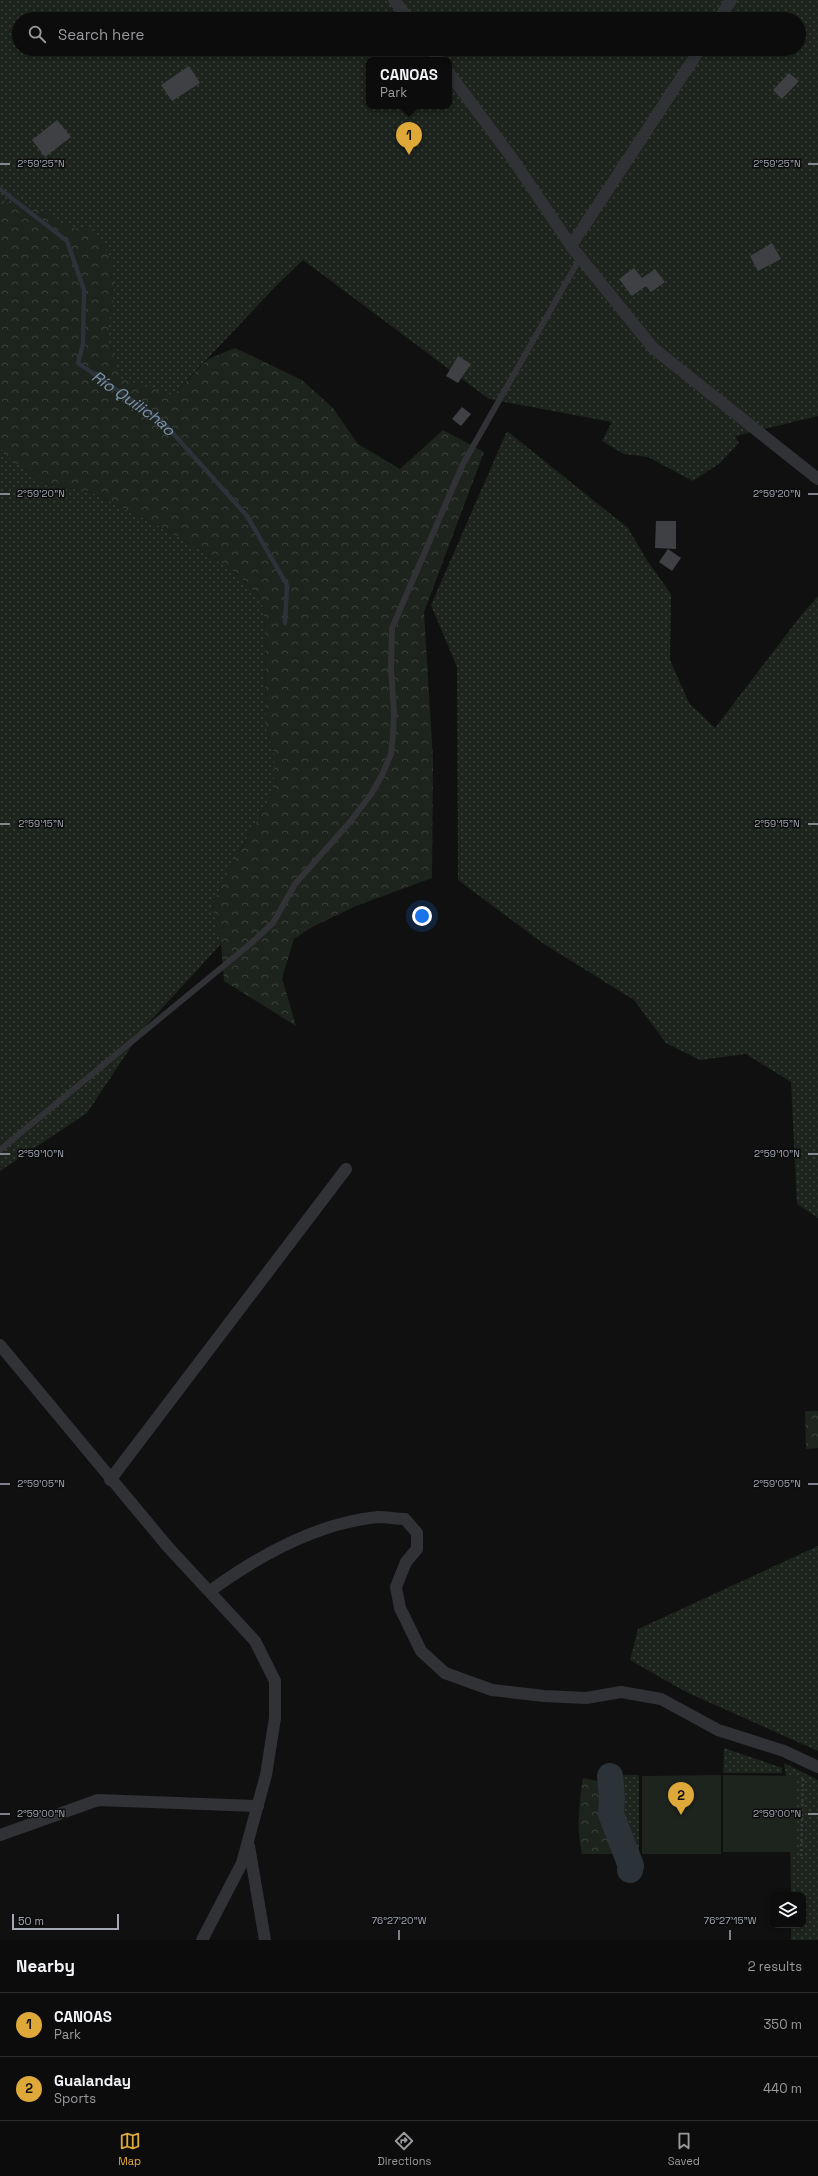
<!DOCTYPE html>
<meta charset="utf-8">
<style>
body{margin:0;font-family:"Space Grotesk",sans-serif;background:#1a1a1b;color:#f1f3f6}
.controls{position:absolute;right:12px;bottom:12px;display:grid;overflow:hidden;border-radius:8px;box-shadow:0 2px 6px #0003}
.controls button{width:36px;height:36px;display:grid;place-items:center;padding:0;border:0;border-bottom:1px solid #2c2c2e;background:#0c0c0d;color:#f1f3f6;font:20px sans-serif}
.scale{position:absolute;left:12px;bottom:10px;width:107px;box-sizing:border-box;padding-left:4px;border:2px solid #a2a7b1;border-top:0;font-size:11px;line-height:14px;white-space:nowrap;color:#a2a7b1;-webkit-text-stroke:3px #0b0b0c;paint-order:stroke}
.you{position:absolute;left:422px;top:916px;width:14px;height:14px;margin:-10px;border:3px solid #fff;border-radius:50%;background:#1a73e8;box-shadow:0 0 0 6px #1a73e833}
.badge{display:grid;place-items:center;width:26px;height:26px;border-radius:50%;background:#dfa93a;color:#111;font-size:13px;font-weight:700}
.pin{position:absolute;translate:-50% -33px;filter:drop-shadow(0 1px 2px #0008)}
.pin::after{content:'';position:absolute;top:21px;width:14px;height:12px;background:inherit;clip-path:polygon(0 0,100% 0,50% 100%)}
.popup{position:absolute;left:366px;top:57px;width:86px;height:52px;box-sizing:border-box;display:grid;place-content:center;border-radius:8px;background:#0c0c0d;filter:drop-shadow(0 1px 3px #0005);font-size:13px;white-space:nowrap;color:#9a9b9d}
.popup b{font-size:15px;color:#f1f3f6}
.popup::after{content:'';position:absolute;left:50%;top:100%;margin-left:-8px;border:8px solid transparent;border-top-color:#0c0c0d}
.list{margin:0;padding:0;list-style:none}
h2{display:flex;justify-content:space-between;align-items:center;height:52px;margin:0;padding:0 16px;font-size:17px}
h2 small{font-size:13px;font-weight:400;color:#9a9b9d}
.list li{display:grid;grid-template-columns:26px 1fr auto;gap:12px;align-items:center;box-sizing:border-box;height:64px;padding:0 16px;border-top:1px solid #2c2c2e}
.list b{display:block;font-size:15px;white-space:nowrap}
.list p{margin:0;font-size:13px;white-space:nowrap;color:#9a9b9d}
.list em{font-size:13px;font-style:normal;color:#9a9b9d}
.icon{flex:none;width:22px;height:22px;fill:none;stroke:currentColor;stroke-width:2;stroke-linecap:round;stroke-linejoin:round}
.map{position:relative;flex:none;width:818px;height:1940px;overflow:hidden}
.search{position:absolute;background:#0c0c0d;box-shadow:0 2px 6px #0003;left:12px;right:12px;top:12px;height:44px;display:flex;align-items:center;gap:10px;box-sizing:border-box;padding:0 14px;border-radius:22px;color:#9a9b9d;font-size:15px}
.sheet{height:180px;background:#0c0c0d}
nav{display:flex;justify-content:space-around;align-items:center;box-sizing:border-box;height:56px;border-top:1px solid #2c2c2e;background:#0c0c0d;font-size:11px;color:#9a9b9d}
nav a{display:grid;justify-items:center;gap:2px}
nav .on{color:#dfa93a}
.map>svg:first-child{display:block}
</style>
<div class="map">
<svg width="818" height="1940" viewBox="0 0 818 1940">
<defs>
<pattern id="green-dots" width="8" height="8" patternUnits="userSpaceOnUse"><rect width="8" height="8" fill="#1d231d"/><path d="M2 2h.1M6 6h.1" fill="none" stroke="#3b403b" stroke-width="1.8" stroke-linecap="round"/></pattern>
<pattern id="forest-crowns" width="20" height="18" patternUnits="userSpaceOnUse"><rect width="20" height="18" fill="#1d231d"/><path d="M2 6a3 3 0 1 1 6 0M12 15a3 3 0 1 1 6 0" fill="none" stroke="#3b403b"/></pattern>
</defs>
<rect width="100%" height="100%" fill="#101011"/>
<g fill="url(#green-dots)" fill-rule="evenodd">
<path d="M 0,0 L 818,0 L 818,416 L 735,436 L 739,443 L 720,463 L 693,481 L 648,457 L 624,454 L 602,441 L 612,422 L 489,399 L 303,260 L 277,285 L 173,395 L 23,468 L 46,485 L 89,491 L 171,532 L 232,570 L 262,599 L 265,629 L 266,728 L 274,753 L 274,791 L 232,864 L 212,906 L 221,944 L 143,1029 L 87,1113 L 0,1171 ZM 19,19 L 799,19 L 799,49 L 19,49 ZM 369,60 L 449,60 L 449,106 L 369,106 Z"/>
<path d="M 507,431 L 628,528 L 646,559 L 671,594 L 670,660 L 689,703 L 715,728 L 799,618 L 818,596 L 818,1218 L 797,1204 L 791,1082 L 746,1054 L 700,1060 L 666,1043 L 634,1000 L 544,944 L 458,880 L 457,667 L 431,605 Z"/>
<path d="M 818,1546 L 818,1751 L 686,1692 L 630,1660 L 638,1629 Z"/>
<path d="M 724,1748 L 782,1768 L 782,1773 L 723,1773 Z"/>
<path d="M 784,1763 L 818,1780 L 818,1940 L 791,1940 L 791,1925 L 803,1925 L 803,1895 L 791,1895 L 790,1806 Z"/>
<path d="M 611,1775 L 639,1775 L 639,1854 L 629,1854 L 615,1824 Z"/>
</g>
<g fill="url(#forest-crowns)">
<path d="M 0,197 L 6,203 L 35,207 L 71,228 L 94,230 C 110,251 117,273 113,299 C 111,313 108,324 109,339 C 110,352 117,366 120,378 L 173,395 L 208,359 L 235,348 L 302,380 L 333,408 L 358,444 L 400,469 L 443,430 L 484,452 L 424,612 L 433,759 L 432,878 L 356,906 L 312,927 L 294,939 L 282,978 L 296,1026 L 224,981 L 221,944 L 212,906 L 232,864 L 274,791 L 274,753 L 266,728 L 265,629 L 262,599 L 232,570 L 171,532 L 89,491 L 46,485 L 4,454 L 0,447 Z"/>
<path d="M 805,1411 L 818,1411 L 818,1448 L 806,1449 Z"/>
<path d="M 583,1778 L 597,1781 L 608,1779 L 610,1790 L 606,1799 L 611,1806 L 607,1819 C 614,1829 615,1842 624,1850 L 624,1854 L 582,1854 C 576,1828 579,1803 583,1778 Z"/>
</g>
<g fill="#1d231d">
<path d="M 721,1775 L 721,1854 L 642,1854 L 642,1776 Z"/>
<path d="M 723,1775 L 795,1776 L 795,1852 L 723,1852 Z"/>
</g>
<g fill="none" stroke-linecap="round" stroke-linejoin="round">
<path stroke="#2b3238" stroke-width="4.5" id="s1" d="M 0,189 L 67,241 L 84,290 L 83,344 L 78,363 L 162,421 L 247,516 L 287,585 L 285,623"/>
<path stroke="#2b3238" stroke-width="26" d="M 610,1776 L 612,1798 L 611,1814 L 631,1866 L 630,1870"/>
</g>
<g fill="#3f4044">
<path d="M 189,66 L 200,83 L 172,101 L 161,85 Z"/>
<path d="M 789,73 L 799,81 L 782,99 L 773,90 Z"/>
<path d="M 57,120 L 71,137 L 45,157 L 32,140 Z"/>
<path d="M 772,243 L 781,259 L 758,271 L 750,256 Z"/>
<path d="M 634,268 L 642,278 L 655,269 L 665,282 L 651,292 L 646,286 L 632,296 L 619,279 Z"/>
<path d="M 458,356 L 471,364 L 458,383 L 446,376 Z"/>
<path d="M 462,407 L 471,414 L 461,426 L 452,419 Z"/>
<path d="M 656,521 L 676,521 L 676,549 L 655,548 Z"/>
<path d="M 668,549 L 681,558 L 672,571 L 659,562 Z"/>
</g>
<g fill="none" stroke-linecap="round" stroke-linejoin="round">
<path stroke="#37393d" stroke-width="2.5" stroke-dasharray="2 3" stroke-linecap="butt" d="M 801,1856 L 803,1777"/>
<path stroke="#313236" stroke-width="6" d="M 0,1150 L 249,945 L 273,923 L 295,884 L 350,822 L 372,793 L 382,775 L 391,754 L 393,734 L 394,711 L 391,669 L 392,628 L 463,464 L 580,258"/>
<g stroke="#313236" stroke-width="12">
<path d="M 394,0 L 409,19"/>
<path d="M 719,19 L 731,0"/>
<path d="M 431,49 L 439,60"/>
<path d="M 449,73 L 512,158 L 571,246 L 653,348 L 818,479"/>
<path d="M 571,246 L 700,49"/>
<path d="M 0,1345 L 168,1547 L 255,1641 L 275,1681 L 275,1718 L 266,1775 L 242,1863 L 202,1940"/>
<path d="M 110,1480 L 346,1169"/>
<path d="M 210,1591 C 258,1556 317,1523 378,1517 C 387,1517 396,1519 405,1519 L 417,1533 L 417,1549 L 406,1562 L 396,1587 L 400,1608 L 421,1651 L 445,1673 L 492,1690 L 544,1696 L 586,1698 L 621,1692 L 661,1699 L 718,1730 L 784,1751 L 818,1767"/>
<path d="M 0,1835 L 98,1800 L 258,1806"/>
<path d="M 249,1846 L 265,1940"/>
</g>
</g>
<path fill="none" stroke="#a2a7b1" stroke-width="1.5" d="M 0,164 L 10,164M 808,164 L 818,164M 0,494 L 10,494M 808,494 L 818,494M 0,824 L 10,824M 808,824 L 818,824M 0,1154 L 10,1154M 808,1154 L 818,1154M 0,1484 L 10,1484M 808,1484 L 818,1484M 0,1814 L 10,1814M 808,1814 L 818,1814M 399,1930 L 399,1940M 730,1930 L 730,1940"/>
<g text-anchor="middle" stroke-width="3" stroke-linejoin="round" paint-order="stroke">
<g font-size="16" font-style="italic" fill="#7c94a9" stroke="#0b0b0c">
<text dy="6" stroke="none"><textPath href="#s1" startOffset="279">Río Quilichao</textPath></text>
</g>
</g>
<g font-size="10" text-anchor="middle" fill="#a2a7b1" stroke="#0b0b0c" stroke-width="3" stroke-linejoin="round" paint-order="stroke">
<text x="41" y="167">2°59'25"N</text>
<text x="777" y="167">2°59'25"N</text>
<text x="41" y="497">2°59'20"N</text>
<text x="777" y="497">2°59'20"N</text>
<text x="41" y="827">2°59'15"N</text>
<text x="777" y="827">2°59'15"N</text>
<text x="41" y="1157">2°59'10"N</text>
<text x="777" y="1157">2°59'10"N</text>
<text x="41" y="1487">2°59'05"N</text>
<text x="777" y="1487">2°59'05"N</text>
<text x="41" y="1817">2°59'00"N</text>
<text x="777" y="1817">2°59'00"N</text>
<text x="399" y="1924">76°27'20"W</text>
<text x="730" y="1924">76°27'15"W</text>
</g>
</svg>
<div class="controls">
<button><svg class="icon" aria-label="layers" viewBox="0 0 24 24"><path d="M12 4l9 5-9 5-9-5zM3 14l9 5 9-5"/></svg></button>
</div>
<div class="scale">50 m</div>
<div class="you"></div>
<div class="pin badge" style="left:409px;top:155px">1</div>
<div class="popup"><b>CANOAS</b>Park</div>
<div class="pin badge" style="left:681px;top:1815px">2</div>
<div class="search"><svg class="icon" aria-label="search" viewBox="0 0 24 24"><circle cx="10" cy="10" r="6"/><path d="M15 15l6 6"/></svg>Search here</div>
</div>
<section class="sheet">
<h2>Nearby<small>2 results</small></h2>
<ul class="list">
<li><span class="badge">1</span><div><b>CANOAS</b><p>Park</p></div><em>350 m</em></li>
<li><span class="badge">2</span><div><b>Gualanday</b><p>Sports</p></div><em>440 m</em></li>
</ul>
</section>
<nav>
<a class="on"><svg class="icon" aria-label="map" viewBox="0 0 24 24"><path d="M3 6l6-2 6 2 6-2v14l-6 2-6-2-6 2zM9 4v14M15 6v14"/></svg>Map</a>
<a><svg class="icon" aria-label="directions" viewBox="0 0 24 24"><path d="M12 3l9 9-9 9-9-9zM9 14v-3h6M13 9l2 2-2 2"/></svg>Directions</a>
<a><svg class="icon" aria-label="saved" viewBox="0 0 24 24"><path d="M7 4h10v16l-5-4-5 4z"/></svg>Saved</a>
</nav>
